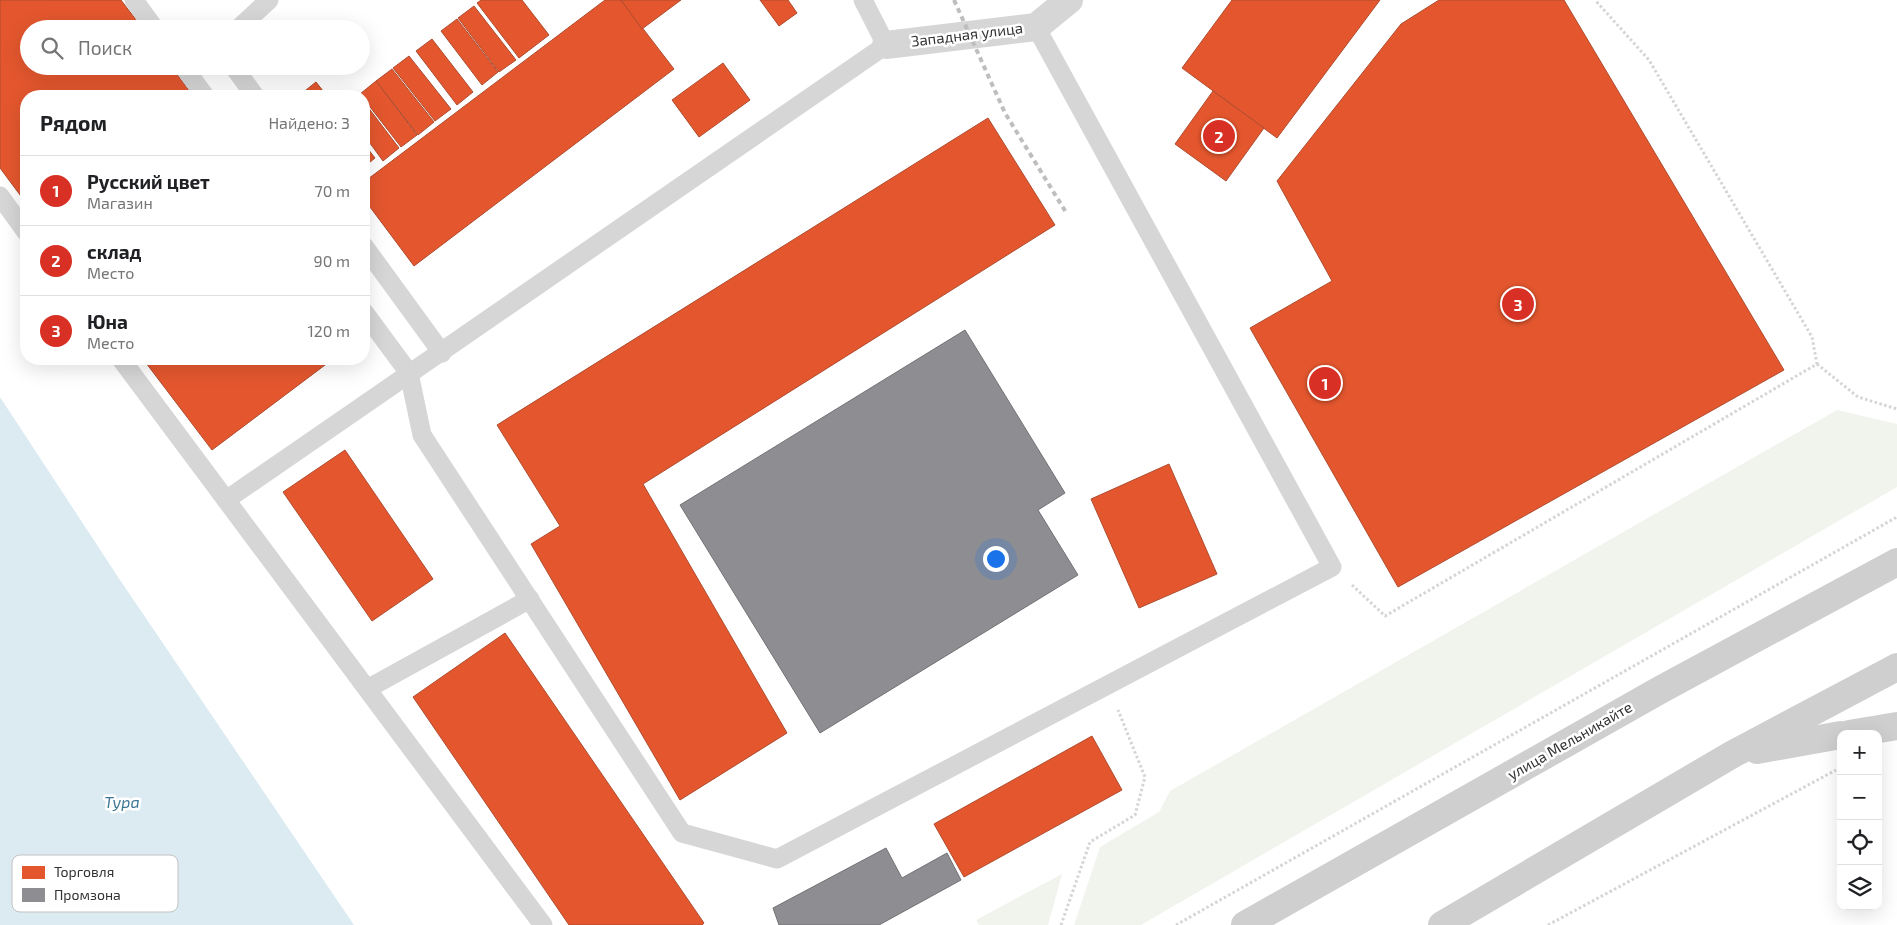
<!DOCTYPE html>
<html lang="ru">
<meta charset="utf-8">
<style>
body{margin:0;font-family:"Exo 2",sans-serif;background:#f6f6f6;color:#202124}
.controls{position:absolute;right:15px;bottom:15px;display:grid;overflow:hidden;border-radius:10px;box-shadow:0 5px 20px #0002}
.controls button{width:45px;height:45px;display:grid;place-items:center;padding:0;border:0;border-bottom:1px solid #e0e0e0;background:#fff;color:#202124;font:25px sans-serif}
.you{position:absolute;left:995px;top:558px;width:18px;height:18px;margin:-12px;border:4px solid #fff;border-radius:50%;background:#1a73e8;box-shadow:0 0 0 8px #1a73e833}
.badge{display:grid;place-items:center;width:32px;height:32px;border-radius:50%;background:#d93025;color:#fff;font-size:16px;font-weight:700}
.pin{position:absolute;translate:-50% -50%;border:2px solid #fff;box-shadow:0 1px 5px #0006}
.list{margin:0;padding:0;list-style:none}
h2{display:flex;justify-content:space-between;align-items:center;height:65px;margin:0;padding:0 20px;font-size:21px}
h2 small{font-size:16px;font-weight:400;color:#757577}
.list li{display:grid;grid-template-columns:32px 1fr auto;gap:15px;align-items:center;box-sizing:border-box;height:70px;padding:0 20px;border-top:1px solid #e0e0e0}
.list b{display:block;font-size:19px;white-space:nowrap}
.list p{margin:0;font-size:16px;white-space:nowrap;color:#757577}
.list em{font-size:16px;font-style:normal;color:#757577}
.icon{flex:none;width:28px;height:28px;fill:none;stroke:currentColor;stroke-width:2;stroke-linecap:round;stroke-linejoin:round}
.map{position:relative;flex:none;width:1897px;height:925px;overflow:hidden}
.search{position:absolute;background:#fff;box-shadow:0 5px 20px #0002;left:20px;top:20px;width:350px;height:55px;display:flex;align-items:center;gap:12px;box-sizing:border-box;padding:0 18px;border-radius:28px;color:#757577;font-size:19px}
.panel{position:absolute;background:#fff;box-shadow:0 5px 20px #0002;left:20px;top:90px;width:350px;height:275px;border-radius:20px}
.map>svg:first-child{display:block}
</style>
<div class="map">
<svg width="1897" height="925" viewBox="0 0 1897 925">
<rect width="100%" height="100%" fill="#fff"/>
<g fill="#f1f4ed">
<path d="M 1837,410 L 1897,424 L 1897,487 L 1141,925 L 1074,925 L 1100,847 L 1159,812 L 1170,791 Z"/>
<path d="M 1062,874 L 1048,925 L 979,925 L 976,920 Z"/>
</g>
<path fill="#dcebf2" d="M 0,397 L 120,580 L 354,925 L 0,925 Z"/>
<g fill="#e4572e" stroke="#af4c2f">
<path d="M 0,0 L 121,0 L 143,29 L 29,29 L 29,66 L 171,66 L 193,96 L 26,96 L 26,203 L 0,168 Z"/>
<path d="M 481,0 L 522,0 L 549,35 L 519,58 L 477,3 Z"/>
<path d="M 605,0 L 621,0 L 674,69 L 414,266 L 364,199 L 364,182 Z"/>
<path d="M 621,0 L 681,0 L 642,29 Z"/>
<path d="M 760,0 L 788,0 L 797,13 L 779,26 Z"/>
<path d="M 1232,0 L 1380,0 L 1277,138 L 1182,68 Z"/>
<path d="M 1439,0 L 1564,0 L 1784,370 L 1398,587 L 1250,328 L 1332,281 L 1277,181 L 1401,24 Z"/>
<path d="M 474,6 L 516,60 L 499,72 L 458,18 Z"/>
<path d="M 457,19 L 498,72 L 482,85 L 441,31 Z"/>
<path d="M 432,39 L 473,92 L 457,105 L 416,51 Z"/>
<path d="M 409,56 L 451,109 L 435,121 L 393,68 Z"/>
<path d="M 723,63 L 750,100 L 699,137 L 672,100 Z"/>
<path d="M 392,69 L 434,122 L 418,135 L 376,81 Z"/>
<path d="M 376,81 L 417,135 L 401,147 L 360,94 Z"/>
<path d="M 316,82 L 327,96 L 298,96 L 301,94 Z"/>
<path d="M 1213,91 L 1264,128 L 1226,181 L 1175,144 Z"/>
<path d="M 364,102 L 399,148 L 383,161 L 364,135 Z"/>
<path d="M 988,118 L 1055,225 L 643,484 L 787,733 L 680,800 L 531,544 L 560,526 L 497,425 Z"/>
<path d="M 364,144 L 375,158 L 364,167 Z"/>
<path d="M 143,359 L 333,359 L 212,450 Z"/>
<path d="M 345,450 L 433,579 L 372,621 L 283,492 Z"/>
<path d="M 1169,464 L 1217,574 L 1139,608 L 1091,499 Z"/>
<path d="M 505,633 L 704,923 L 702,925 L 569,925 L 413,697 Z"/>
<path d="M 1092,736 L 1122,790 L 964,877 L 934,824 Z"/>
</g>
<g fill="#8d8d92" stroke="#727275">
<path d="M 965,330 L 1065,493 L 1038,510 L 1078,575 L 820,733 L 680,505 Z"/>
<path d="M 886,848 L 902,878 L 947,853 L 961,880 L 879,925 L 779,925 L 773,908 Z"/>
</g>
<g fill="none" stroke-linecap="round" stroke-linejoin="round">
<g stroke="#d5d5d5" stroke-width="3" stroke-dasharray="2.5 2.5" stroke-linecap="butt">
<path d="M 1817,364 L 1858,397 L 1897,409"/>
<path d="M 1352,585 L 1385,616 L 1817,364 L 1812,337 L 1649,60 L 1595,0"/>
<path d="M 1061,925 L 1090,842 L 1135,815 L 1145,777 L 1118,710"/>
<path d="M 1176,925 L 1897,517"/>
<path d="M 1548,925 L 1836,770"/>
</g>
<g stroke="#d6d6d6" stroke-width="19">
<path d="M 134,0 L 155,29"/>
<path d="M 238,29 L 269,0"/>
<path d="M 183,66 L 205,96"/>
<path d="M 233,66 L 255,96"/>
<path d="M 0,196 L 26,232"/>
<path d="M 364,246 L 442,353"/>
<path d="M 364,312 L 409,373 L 422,435 L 682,833 L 777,859 L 1332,567 L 1036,27"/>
<path d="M 121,359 L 543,925"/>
<path d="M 226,500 L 886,45 L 863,0"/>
<path d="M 367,689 L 530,599"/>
</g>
<path stroke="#d6d6d6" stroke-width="28" d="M 886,45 L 1036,27 L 1069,0"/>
<g stroke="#cfcfcf" stroke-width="28">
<path d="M 1849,734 L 1897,726"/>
<path d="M 1757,750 L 1841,735"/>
<path d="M 1245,925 L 1660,690 L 1897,562"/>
<path d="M 1442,925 L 1733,754 L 1897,667"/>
</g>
<path stroke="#bebebe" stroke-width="4" stroke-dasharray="5 4" stroke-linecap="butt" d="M 954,0 L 1005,113 L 1067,214"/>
</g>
<g text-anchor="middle" stroke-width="5" stroke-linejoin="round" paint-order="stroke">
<g font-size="15" fill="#323232" stroke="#fff">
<text transform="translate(967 35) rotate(-7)" y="5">Западная улица</text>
<text transform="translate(1570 741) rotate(-30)" y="5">улица Мельникайте</text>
</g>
<g font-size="16" font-style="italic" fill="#3e7895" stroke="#fff">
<text x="122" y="808">Тура</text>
</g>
</g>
<rect x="12" y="855" width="166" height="57" rx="8" fill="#fff" stroke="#c2c2c2" stroke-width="1"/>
<rect x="22" y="866" width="23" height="13" fill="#e4572e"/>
<rect x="22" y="888" width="23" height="14" fill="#8d8d92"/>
<g font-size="14" fill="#323232">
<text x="54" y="877">Торговля</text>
<text x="54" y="900">Промзона</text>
</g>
</svg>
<div class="controls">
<button>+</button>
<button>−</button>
<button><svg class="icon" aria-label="locate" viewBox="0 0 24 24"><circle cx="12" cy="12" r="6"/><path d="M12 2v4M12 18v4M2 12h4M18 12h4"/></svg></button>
<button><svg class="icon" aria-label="layers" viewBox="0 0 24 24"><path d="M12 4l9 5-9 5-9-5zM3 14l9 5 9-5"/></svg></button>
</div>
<div class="you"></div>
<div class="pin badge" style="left:1325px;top:383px">1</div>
<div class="pin badge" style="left:1219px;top:136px">2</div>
<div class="pin badge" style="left:1518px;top:304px">3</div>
<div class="search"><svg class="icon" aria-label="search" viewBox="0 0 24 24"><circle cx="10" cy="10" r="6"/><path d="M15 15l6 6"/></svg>Поиск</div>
<section class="panel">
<h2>Рядом<small>Найдено: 3</small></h2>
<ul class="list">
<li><span class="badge">1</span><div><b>Русский цвет</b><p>Магазин</p></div><em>70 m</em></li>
<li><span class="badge">2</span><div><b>склад</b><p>Место</p></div><em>90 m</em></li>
<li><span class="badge">3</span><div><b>Юна</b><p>Место</p></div><em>120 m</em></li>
</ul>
</section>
</div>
